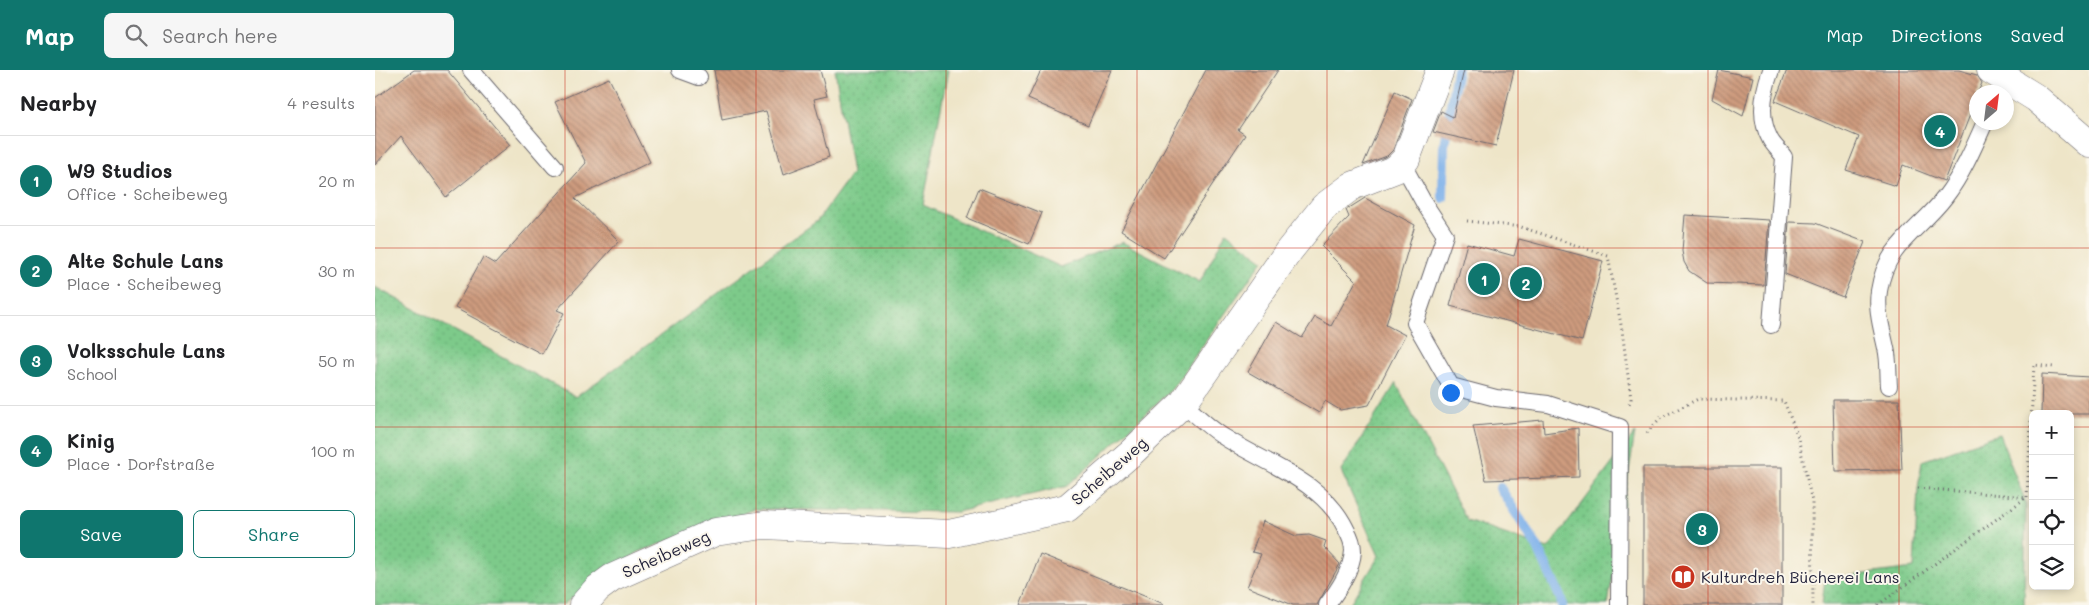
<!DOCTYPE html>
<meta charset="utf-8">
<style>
body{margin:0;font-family:Mali,sans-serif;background:#f6f6f6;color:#202124}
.controls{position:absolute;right:15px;bottom:15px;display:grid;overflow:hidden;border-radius:8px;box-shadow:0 2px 8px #0003}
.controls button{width:45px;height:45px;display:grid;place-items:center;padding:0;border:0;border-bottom:1px solid #e0e0e0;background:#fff;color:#202124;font:25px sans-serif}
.compass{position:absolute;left:1594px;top:15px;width:45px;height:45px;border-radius:50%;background:#fff;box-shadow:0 2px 8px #0003;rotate:28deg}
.you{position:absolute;left:1075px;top:322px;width:18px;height:18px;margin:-12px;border:4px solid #fff;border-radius:50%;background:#1a73e8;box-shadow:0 0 0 8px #1a73e833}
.badge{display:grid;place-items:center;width:32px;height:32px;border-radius:50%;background:#0f766e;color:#fff;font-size:16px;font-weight:700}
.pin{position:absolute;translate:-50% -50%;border:2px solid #fff;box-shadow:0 1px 5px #0006}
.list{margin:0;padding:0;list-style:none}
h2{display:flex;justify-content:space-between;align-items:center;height:65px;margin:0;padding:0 20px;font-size:21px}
h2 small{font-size:16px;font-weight:400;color:#757577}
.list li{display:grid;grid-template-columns:32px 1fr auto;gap:15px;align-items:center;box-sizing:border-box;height:90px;padding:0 20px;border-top:1px solid #e0e0e0}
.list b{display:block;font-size:19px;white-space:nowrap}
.list p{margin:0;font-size:16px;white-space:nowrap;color:#757577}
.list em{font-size:16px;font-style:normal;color:#757577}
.actions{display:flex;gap:10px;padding:15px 20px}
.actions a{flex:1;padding:11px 0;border:1px solid #0f766e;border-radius:8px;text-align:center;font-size:18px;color:#0f766e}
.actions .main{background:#0f766e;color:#fff}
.icon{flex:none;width:28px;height:28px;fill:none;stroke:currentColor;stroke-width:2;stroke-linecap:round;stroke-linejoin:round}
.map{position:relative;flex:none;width:1714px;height:535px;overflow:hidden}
header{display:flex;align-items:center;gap:30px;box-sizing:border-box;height:70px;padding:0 25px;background:#0f766e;color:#fff}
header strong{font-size:24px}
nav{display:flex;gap:28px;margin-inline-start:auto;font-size:18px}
.search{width:350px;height:45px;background:#f6f6f6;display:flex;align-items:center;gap:12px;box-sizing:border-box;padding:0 18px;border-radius:8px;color:#757577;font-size:19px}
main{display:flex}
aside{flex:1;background:#fff}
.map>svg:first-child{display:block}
</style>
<header>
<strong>Map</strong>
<div class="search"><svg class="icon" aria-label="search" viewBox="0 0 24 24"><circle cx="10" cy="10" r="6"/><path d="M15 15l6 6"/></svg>Search here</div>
<nav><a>Map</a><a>Directions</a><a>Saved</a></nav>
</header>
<main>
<aside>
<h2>Nearby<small>4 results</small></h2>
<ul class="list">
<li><span class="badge">1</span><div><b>W9 Studios</b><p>Office · Scheibeweg</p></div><em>20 m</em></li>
<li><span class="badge">2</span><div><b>Alte Schule Lans</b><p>Place · Scheibeweg</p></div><em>30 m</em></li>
<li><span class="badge">3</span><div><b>Volksschule Lans</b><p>School</p></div><em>50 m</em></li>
<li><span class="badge">4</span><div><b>Kinig</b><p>Place · Dorfstraße</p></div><em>100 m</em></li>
</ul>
<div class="actions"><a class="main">Save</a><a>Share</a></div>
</aside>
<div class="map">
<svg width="1714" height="535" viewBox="0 0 1714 535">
<defs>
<pattern id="grass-dots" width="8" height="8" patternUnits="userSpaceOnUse" patternTransform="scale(1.25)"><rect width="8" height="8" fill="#7dca8a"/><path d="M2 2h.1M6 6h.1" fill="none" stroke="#6cad78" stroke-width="1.8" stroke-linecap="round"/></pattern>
<pattern id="building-back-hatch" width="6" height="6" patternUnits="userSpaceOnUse" patternTransform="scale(1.25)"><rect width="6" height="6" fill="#ce9b7e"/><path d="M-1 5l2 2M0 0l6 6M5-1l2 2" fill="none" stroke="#a77e68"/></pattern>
</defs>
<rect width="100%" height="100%" fill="#fbf7ec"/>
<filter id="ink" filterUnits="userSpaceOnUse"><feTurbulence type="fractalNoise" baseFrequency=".02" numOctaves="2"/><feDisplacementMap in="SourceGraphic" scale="10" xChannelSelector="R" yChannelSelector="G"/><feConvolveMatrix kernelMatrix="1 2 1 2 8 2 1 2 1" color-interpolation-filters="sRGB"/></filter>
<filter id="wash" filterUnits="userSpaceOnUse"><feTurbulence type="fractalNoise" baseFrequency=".0096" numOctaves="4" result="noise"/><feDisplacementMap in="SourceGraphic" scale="20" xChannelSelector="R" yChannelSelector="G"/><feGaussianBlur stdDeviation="1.12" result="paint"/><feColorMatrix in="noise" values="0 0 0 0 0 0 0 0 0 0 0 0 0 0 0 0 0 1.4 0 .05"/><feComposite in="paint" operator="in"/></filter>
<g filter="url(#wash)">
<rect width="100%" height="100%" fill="#eee5c8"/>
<g fill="url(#grass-dots)" stroke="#507662">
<path d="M 460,0 L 573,0 L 548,135 L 686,197 L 747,172 L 825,212 L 851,162 L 888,190 L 796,320 L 693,416 L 582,442 L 380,439 L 264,482 L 187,535 L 0,535 L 0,217 L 201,327 L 442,151 L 477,103 Z"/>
<path d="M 1021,313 L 1092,451 L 1173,479 L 1260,363 L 1233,535 L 974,535 L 1004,486 L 966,401 Z"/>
<path d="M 1624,364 L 1651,433 L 1649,535 L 1447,535 L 1450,509 L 1539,498 L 1543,418 L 1547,391 Z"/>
</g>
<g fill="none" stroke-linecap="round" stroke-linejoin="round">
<g stroke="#7db0ea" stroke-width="10">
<path d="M 1068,128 L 1069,75 L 1082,0"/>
<path d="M 1125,418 L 1163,478 L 1186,529 L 1187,535"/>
</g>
</g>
<g id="blocks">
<g fill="url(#building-back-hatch)">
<path d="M 39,0 L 72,0 L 135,75 L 71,127 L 26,66 L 0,95 L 0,28 Z"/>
<path d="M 339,0 L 445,0 L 452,26 L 439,29 L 454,87 L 409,104 L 391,41 L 347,50 Z"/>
<path d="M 666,0 L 737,0 L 713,55 L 653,29 Z"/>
<path d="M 831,0 L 903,0 L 863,60 L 870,65 L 789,188 L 746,161 Z"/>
<path d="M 1089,0 L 1139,0 L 1121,76 L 1058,62 L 1066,41 L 1078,47 Z"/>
<path d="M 1344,0 L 1378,7 L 1368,46 L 1337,29 Z"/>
<path d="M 1412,0 L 1584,0 L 1602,5 L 1607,13 L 1603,22 L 1602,22 L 1602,27 L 1569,111 L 1528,95 L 1521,116 L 1471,100 L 1484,67 L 1400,31 Z"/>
<path d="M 234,8 L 275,92 L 200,128 L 244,171 L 182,240 L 189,243 L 167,284 L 80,238 L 108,187 L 120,194 L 211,93 L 180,32 Z"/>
<path d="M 1020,21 L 1037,29 L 1018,80 L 1012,86 L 988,95 Z"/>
<path d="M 604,118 L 667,143 L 654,174 L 592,148 Z"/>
<path d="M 990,128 L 1040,155 L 1011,255 L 1030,265 L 994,335 L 965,340 L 950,331 L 944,343 L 873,302 L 901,252 L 927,268 L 940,247 L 956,256 L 981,211 L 946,176 L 974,147 L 971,140 Z"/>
<path d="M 1310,145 L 1394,150 L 1389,215 L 1332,213 L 1314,201 L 1309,192 L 1307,181 Z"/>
<path d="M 1414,152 L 1440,153 L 1490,172 L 1468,227 L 1410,204 Z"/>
<path d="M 1144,169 L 1228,191 L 1207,271 L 1075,236 L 1092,173 L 1139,186 Z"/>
<path d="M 1667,304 L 1714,307 L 1714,344 L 1666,344 Z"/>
<path d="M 1458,330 L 1524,330 L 1527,400 L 1460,401 Z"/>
<path d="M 1168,350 L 1169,363 L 1203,358 L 1204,407 L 1111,410 L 1098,356 Z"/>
<rect x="1268" y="397" width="139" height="138"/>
<path d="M 888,451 L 921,466 L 934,465 L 951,471 L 949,477 L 965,494 L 942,535 L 918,535 L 872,517 L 886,484 L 877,482 Z"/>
<path d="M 665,484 L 789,534 L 789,535 L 645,535 Z"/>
</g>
</g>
</g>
<g filter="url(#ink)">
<use href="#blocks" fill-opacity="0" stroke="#69666c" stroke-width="1"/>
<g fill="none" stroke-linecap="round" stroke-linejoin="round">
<defs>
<g id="service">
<path d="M 96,0 L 180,97"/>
<path d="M 305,0 L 324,7"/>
<path d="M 1027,93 L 1049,133 L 1070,165 L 1040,253 L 1076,316 L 1121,328 L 1173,334 L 1245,357 L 1244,535"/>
<path d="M 1396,255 L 1409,87 C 1405,81 1398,75 1395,69 C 1383,47 1388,22 1396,0"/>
<path d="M 1514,316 C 1513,303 1514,290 1511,278 C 1507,259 1501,241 1504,221 C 1511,174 1544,161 1570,127 C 1587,105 1599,77 1610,52"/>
<path d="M 808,333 C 821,345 834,358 849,367 C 891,394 948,411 971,459 C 975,466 978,473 978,481 C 977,500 963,520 952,535"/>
</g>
<path id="minor" d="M 208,535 L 222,519 L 237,508 L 340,462 L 389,455 L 574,464 L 692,438 L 757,382 L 808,333 L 913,182 L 949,137 L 977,116 L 1021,99 L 1031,89 L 1065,0"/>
<path id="secondary" d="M 1616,0 L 1661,28 L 1714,74"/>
</defs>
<use href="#service" stroke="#69666c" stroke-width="18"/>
<use href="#minor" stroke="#69666c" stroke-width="29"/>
<use href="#secondary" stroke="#69666c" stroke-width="29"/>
<g stroke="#69666c" stroke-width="3" stroke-dasharray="1 4" stroke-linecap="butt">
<path d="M 1092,151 L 1146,157 L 1233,186 L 1247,260 L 1256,329 L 1254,334"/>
<path d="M 1272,363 L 1285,348 L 1323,329 L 1409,331 L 1423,367 L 1437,432 L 1438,535"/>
<path d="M 1543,418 L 1652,427"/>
<path d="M 1652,427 L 1659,295 L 1679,297"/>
<path d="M 1503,535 L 1652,427"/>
</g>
<use href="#service" stroke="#fff" stroke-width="16"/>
<use href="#minor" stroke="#fff" stroke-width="28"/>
<use href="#secondary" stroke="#fff" stroke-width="28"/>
</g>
</g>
<path fill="none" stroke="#c8321e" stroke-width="1" stroke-opacity="0.55" d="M 190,0 L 190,535M 381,0 L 381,535M 571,0 L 571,535M 762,0 L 762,535M 952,0 L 952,535M 1143,0 L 1143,535M 1333,0 L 1333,535M 1524,0 L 1524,535M 0,178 L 1714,178M 0,357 L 1658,357M 1695,357 L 1714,357"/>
<defs>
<symbol id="library-disc" viewBox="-11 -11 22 22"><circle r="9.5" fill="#c8321e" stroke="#fbf7ec"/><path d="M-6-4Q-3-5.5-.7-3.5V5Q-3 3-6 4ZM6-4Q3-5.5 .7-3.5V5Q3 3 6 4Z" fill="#fff"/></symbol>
</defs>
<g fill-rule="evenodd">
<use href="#library-disc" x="1294" y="493" width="28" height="28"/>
</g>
<g text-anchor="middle" stroke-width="4" stroke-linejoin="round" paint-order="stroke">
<g font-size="16" fill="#22223b" stroke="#fbf7ec">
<text transform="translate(734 401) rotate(-41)" y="6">Scheibeweg</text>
<text transform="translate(291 484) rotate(-24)" y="6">Scheibeweg</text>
</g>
<g font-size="16" fill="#22223b" stroke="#fbf7ec" text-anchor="start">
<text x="1326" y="513">Kulturdreh Bücherei Lans</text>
</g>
</g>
</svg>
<div class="controls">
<button>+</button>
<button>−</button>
<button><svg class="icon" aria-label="locate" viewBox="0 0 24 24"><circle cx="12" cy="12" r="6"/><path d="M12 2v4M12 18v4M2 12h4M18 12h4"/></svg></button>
<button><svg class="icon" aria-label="layers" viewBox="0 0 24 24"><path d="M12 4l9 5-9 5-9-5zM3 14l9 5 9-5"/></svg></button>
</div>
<svg class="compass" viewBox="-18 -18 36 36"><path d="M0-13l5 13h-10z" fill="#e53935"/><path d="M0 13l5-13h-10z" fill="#757577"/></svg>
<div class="you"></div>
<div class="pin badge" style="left:1109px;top:209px">1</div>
<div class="pin badge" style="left:1151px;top:213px">2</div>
<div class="pin badge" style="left:1327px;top:459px">3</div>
<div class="pin badge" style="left:1565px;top:61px">4</div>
</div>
</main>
